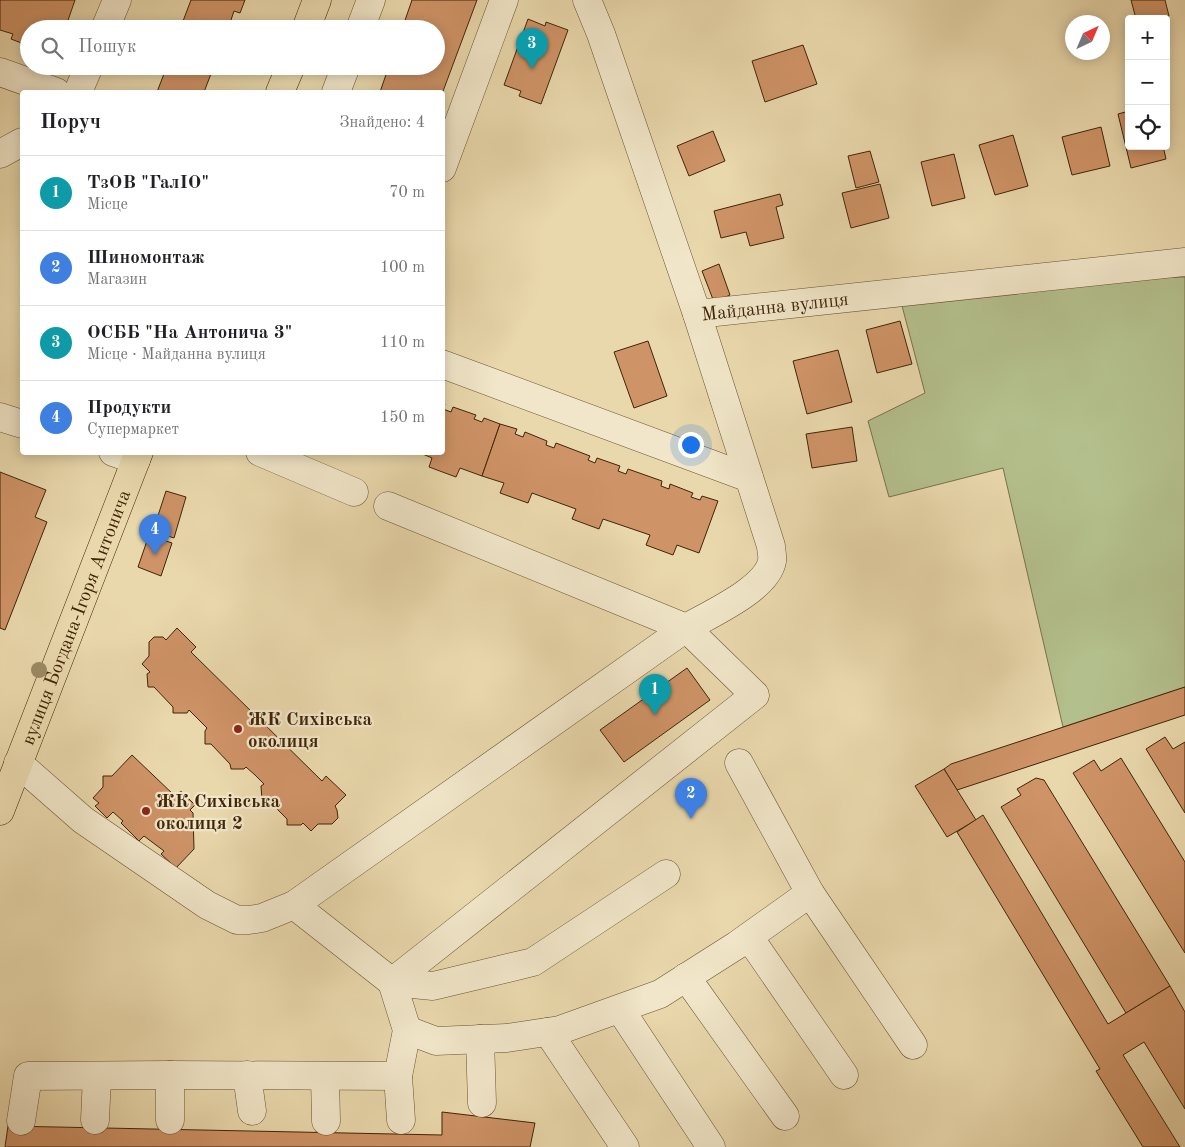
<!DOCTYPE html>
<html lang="uk">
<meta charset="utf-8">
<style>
body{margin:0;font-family:"Old Standard TT",serif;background:#f2f2f2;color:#202124}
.controls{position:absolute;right:15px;top:15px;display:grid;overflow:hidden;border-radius:5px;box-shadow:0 2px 12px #0003}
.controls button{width:45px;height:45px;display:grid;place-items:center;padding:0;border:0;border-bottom:1px solid #e0e0e0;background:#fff;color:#202124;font:25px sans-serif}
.compass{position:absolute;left:1065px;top:15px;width:45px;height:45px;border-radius:50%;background:#fff;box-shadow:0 2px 12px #0003;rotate:44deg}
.you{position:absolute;left:690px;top:444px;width:18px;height:18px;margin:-12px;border:4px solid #fff;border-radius:50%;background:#1a73e8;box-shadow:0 0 0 8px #1a73e833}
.badge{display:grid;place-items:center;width:32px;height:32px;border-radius:50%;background:#8f2418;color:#fff;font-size:16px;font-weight:700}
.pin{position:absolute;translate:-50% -41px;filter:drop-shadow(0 1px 2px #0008)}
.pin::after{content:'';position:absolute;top:26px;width:18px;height:15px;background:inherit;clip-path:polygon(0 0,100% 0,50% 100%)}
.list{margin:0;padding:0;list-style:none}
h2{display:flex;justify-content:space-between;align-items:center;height:65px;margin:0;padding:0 20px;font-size:21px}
h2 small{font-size:16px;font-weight:400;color:#757577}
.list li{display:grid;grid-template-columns:32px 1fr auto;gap:15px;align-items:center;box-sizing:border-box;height:75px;padding:0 20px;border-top:1px solid #e0e0e0}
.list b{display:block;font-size:19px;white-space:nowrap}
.list p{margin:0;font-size:16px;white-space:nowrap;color:#757577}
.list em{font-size:16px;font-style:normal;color:#757577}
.icon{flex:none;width:28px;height:28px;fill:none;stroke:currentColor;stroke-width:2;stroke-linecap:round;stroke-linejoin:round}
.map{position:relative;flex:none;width:1185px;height:1147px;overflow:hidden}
.search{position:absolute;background:#fff;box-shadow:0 2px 12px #0003;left:20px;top:20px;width:425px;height:55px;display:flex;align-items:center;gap:12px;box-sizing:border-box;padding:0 18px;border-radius:28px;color:#757577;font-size:19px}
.panel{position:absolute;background:#fff;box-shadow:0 2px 12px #0003;left:20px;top:90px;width:425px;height:365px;border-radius:5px}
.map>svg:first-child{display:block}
</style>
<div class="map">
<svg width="1185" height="1147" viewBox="0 0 1185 1147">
<rect width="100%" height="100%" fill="#e9d8ac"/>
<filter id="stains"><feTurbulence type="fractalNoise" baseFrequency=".004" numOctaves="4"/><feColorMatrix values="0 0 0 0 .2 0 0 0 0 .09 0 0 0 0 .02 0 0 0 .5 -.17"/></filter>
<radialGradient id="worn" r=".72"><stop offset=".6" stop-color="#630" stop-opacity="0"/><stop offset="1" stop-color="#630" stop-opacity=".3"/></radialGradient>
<path fill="#b3bf8c" stroke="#79724a" d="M 1185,277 L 1185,687 L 1063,727 L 1003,468 L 889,497 L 868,421 L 925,393 L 901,302 L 1083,280 Z"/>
<g fill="#ce9366" stroke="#3f2507">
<path d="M 0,0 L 75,0 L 65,29 L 29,29 L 29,46 L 11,39 L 13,34 L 0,30 Z"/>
<path d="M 191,0 L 245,0 L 240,13 L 234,11 L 228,29 L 180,29 Z"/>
<path d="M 412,0 L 477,0 L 442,94 L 442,92 L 380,92 L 389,66 L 436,66 L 436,29 L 402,29 Z"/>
<path d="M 1131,0 L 1165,0 L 1169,16 L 1160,19 L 1136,19 Z"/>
<path d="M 528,19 L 545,26 L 546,22 L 568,30 L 541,104 L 519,96 L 521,91 L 504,85 Z"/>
<path d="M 803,45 L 817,84 L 765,102 L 752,61 Z"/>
<path d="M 167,66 L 214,66 L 204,92 L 157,92 Z"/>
<path d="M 1129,111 L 1129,146 L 1163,146 L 1166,159 L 1131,168 L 1118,114 Z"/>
<path d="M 1101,127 L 1110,166 L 1072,175 L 1062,137 Z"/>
<path d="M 713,131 L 725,161 L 689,176 L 677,146 Z"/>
<path d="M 1013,135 L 1028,186 L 995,195 L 979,145 Z"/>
<path d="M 870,151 L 879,182 L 856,188 L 848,156 Z"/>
<path d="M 954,154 L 965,198 L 932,206 L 921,162 Z"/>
<path d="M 880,184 L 889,218 L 851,228 L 842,193 Z"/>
<path d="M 780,194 L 783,205 L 776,207 L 784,238 L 750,246 L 746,232 L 721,238 L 714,211 Z"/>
<path d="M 719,264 L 730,295 L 714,302 L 702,271 Z"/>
<path d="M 900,321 L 912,364 L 877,373 L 866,330 Z"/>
<path d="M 648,341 L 667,396 L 634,408 L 614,352 Z"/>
<path d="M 838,350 L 852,402 L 807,414 L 793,361 Z"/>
<path d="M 442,403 L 445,404 L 443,409 L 451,412 L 453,407 L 476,415 L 474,419 L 482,422 L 484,418 L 500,424 L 482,476 L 460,468 L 456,477 L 429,467 L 432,458 L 418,452 L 442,452 Z"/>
<path d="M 500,424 L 517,429 L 515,434 L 523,437 L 525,432 L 547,441 L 546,445 L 554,448 L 556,443 L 590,456 L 588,460 L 595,463 L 597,458 L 620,466 L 618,471 L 626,474 L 628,469 L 662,481 L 661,486 L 669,489 L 670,484 L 693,493 L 691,497 L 700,500 L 702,496 L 718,501 L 699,553 L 677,545 L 673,555 L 646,545 L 650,535 L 603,519 L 599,529 L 572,519 L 576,509 L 532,493 L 528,503 L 500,493 L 504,483 L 482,476 Z"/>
<path d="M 852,427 L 857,461 L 812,468 L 806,434 Z"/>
<path d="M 0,472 L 46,490 L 35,517 L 47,522 L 5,630 L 0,628 Z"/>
<path d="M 166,491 L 186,497 L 174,538 L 153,531 Z"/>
<path d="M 149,535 L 172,543 L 161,576 L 138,567 Z"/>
<path d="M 177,628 L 196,647 L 191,652 L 256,716 L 322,781 L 326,776 L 346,795 L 335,806 L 337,810 L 338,818 L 332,824 L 318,824 L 311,831 L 303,823 L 301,825 L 287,825 L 287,819 L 268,800 L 262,800 L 261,786 L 264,784 L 255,775 L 246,767 L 244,769 L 231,769 L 230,764 L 211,744 L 205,744 L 205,731 L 207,728 L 189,710 L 187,713 L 173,713 L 173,707 L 154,687 L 148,687 L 147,674 L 150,672 L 142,664 L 149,656 L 149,642 L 154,637 L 163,637 L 166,640 Z"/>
<path d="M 687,668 L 710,700 L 624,762 L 600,730 Z"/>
<path d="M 1185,687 L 1185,715 L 957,790 L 944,769 L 951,764 Z"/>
<path d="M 1165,737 L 1173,749 L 1185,742 L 1185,813 L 1146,749 Z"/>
<path d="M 132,755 L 175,796 L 181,791 L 195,805 L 190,810 L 193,813 L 194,849 L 176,868 L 161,854 L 164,851 L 144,836 L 139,841 L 121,823 L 123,821 L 113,812 L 107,818 L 95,806 L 99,803 L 93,798 L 103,787 L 103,776 L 112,776 Z"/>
<path d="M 1121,758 L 1185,862 L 1185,953 L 1073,773 L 1094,760 L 1101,771 Z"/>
<path d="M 944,769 L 976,820 L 947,837 L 915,786 Z"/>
<path d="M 1036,778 L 1044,780 L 1170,986 L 1126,1013 L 1001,807 L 1021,795 L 1017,789 Z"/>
<path d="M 983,815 L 1108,1024 L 1170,986 L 1185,1012 L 1185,1109 L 1144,1042 L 1123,1055 L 1180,1147 L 1143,1147 L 1096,1071 L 1100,1069 L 957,832 Z"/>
<path d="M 442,1112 L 535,1123 L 530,1147 L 5,1147 L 8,1126 L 442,1135 Z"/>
</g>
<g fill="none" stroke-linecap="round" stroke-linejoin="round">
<defs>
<g id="minor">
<path id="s1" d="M 587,0 L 601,34 L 697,314 L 1185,262"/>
<path d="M 105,29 L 117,0"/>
<path d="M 360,29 L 371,0"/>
<path d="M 0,72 L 56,92"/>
<path d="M 78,92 L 89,66"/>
<path d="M 336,92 L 346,66"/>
<path d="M 0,154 L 22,142"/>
<path d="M 442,168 L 504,0"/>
<path d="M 442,364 L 749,478"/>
<path d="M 0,417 L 22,424"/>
<path d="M 113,452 L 136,460"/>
<path d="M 260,452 L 354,492"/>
<path d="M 18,763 L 83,820 L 207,905 L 237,920 L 249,920 L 262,918 L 294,905 L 686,628 C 710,614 767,589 772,561 C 773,557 771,550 771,546 L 697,314"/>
<path d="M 810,893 L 913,1045"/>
<path d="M 294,905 L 392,982 L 433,986 L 533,962 L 666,874"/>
<path d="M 749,937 L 844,1075"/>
<path d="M 686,977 L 785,1116"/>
<path d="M 620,1009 L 711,1147"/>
<path d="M 407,1030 L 436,1041 L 507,1038 L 560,1030 L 660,994 L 737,945 L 810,893 L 739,763"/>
<path d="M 548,1032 L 625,1147"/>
<path d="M 480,1039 L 482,1103"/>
<path d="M 170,1075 L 170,1120"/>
<path d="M 247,1075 L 252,1111"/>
<path d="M 325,1076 L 326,1121"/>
<path d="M 398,1076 L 401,1120"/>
<path d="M 95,1120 L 97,1076"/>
<path d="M 21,1121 L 28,1076 L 170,1075 L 398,1076 L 407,1030 L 392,982 L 755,695 L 686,628 L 388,506"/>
</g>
<g id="major">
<path d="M 306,29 L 317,0"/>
<path d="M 280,92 L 291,66"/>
<path id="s2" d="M 0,811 L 139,452"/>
</g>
</defs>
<use href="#minor" stroke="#6a5230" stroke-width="29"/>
<use href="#major" stroke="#3f2507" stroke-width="29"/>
<use href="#minor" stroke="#f1e6c9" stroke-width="28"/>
<use href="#major" stroke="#e9d8ac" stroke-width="28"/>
</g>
<circle fill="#9b8b63" cx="39" cy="670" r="8"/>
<g fill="#8f2418" stroke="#f1e6c9" stroke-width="2">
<circle cx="238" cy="729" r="5"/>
<circle cx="146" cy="811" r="5"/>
</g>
<g text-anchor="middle" stroke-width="4.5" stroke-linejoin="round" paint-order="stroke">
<g font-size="19" fill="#3f2507" stroke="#f1e6c9">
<text dy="7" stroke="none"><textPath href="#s1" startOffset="411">Майданна вулиця</textPath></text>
<text dy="7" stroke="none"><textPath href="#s2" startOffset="208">вулиця Богдана-Ігоря Антонича</textPath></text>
</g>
<g font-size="19" font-weight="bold" fill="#3f2507" stroke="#f1e6c9" text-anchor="start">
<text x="248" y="725">ЖК Сихівська<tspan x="248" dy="22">околиця</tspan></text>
<text x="156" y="807">ЖК Сихівська<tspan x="156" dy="22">околиця 2</tspan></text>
</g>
</g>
<rect width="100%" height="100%" filter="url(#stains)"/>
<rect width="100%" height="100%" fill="url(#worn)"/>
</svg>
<div class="controls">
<button>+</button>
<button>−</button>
<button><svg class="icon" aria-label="locate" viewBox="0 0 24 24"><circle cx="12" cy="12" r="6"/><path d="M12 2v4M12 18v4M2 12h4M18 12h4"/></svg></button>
</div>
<svg class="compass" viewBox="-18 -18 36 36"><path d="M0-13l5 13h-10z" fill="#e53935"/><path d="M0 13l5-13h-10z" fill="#757577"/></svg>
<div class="you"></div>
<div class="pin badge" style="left:655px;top:715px;background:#0f9aa8">1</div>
<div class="pin badge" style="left:691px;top:819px;background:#3f7fe0">2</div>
<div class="pin badge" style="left:532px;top:69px;background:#0f9aa8">3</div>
<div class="pin badge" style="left:155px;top:555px;background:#3f7fe0">4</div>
<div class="search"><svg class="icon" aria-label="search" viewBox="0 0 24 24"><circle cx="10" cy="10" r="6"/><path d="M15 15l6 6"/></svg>Пошук</div>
<section class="panel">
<h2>Поруч<small>Знайдено: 4</small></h2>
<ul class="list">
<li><span class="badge" style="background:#0f9aa8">1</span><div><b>ТзОВ &quot;ГалІО&quot;</b><p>Місце</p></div><em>70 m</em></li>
<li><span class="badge" style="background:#3f7fe0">2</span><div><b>Шиномонтаж</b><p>Магазин</p></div><em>100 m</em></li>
<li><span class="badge" style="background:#0f9aa8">3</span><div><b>ОСББ &quot;На Антонича 3&quot;</b><p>Місце · Майданна вулиця</p></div><em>110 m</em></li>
<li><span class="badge" style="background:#3f7fe0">4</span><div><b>Продукти</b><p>Супермаркет</p></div><em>150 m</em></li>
</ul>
</section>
</div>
